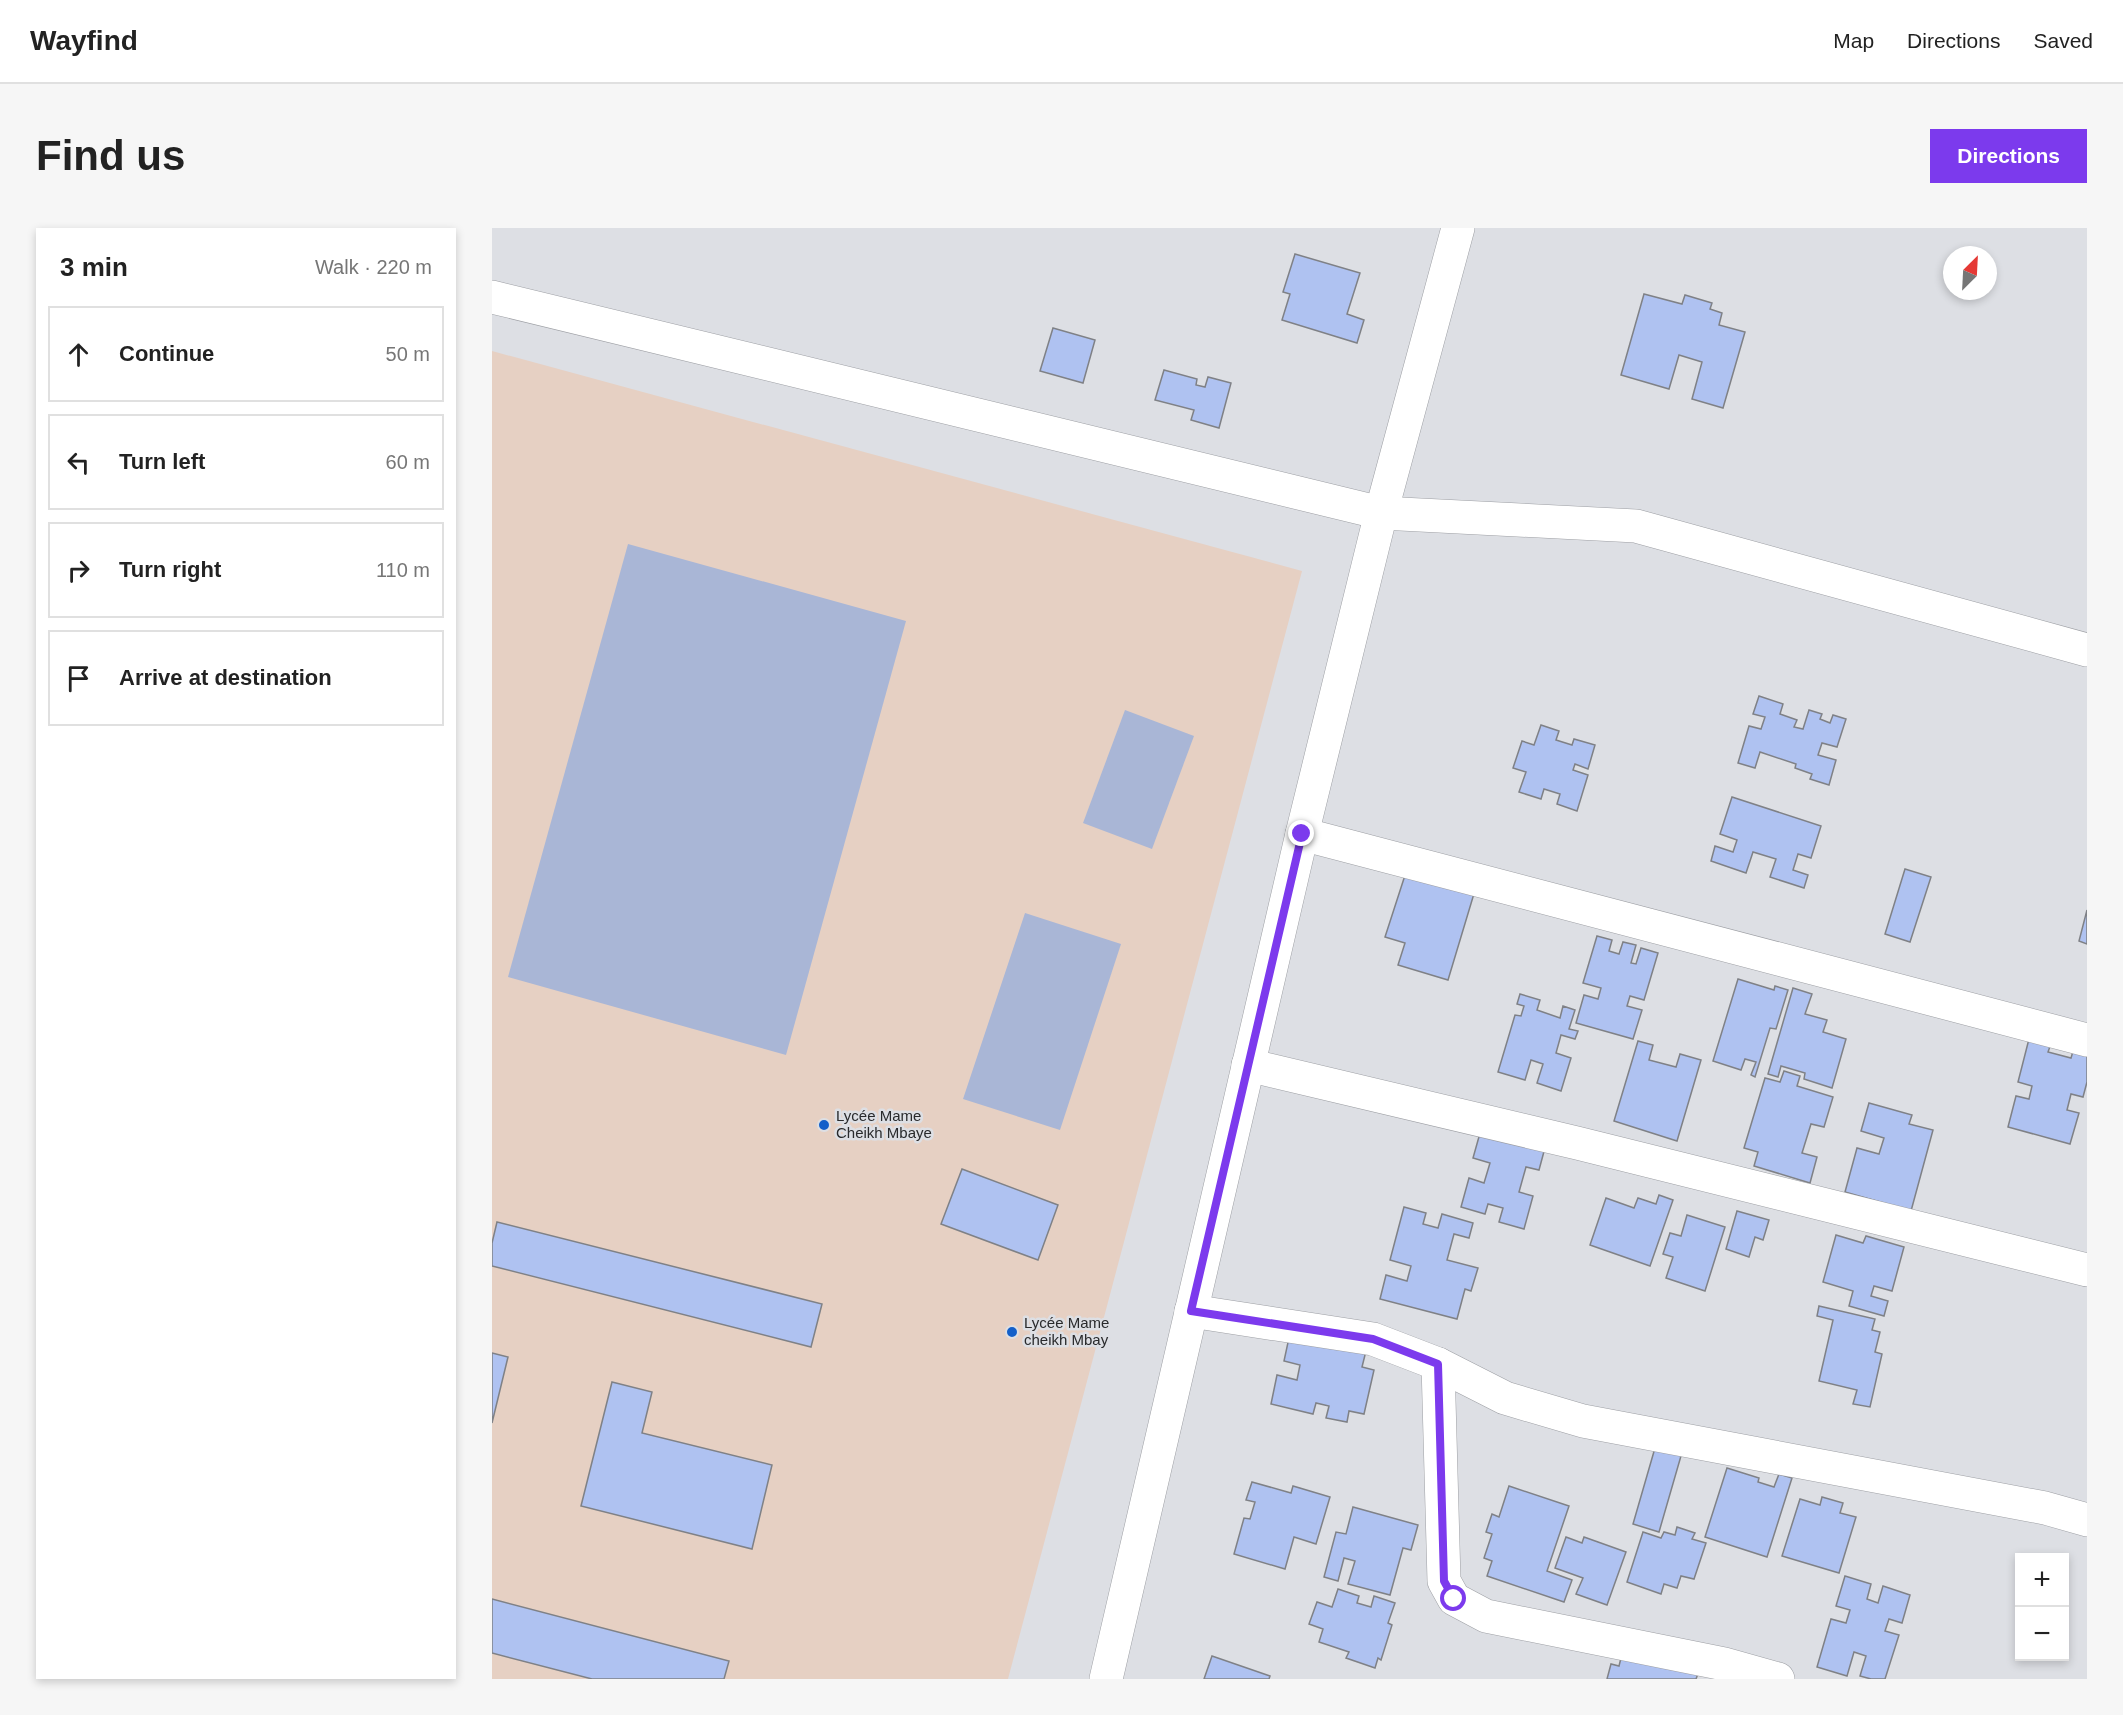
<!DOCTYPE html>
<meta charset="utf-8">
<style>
body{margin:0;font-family:Arial,sans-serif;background:#f6f6f6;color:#222}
.controls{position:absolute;right:18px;bottom:18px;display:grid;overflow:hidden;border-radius:0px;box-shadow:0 3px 9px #0003}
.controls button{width:54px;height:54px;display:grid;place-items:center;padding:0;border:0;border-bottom:2px solid #e0e0e0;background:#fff;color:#222;font:30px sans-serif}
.compass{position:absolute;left:1451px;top:18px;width:54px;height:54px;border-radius:50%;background:#fff;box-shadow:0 3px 9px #0003;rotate:24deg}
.stop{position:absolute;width:18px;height:18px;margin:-14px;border:4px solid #7c3aed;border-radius:50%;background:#fff}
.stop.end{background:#7c3aed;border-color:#fff;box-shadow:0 2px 6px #0008}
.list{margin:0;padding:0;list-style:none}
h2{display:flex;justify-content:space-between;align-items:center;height:78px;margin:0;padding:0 24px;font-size:26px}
h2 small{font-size:20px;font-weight:400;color:#767676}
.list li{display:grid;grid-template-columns:39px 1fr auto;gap:18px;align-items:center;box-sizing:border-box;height:96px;margin:0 12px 12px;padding:0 12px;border:2px solid #e0e0e0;border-radius:0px}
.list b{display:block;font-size:22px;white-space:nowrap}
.list em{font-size:20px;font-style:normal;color:#767676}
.icon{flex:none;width:33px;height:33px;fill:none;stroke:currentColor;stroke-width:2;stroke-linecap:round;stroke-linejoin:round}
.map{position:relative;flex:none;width:1595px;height:1451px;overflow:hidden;border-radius:0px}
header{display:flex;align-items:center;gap:36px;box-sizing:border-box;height:84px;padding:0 30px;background:#fff;border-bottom:2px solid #e0e0e0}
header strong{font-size:28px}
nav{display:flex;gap:33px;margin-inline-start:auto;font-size:21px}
.intro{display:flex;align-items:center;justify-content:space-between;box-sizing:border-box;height:144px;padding:0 36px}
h1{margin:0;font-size:42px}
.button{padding:15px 27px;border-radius:0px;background:#7c3aed;color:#fff;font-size:21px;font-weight:700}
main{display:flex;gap:36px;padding:0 36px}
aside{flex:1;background:#fff;border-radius:0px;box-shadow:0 3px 9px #0003}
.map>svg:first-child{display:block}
</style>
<header>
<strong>Wayfind</strong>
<nav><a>Map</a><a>Directions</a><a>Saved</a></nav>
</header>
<div class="intro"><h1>Find us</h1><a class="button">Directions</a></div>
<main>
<aside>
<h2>3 min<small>Walk · 220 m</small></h2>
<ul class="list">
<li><svg class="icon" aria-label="ahead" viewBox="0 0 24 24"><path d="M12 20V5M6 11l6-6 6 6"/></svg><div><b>Continue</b></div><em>50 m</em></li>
<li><svg class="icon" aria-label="left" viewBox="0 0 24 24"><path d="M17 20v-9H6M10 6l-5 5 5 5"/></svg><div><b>Turn left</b></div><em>60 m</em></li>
<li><svg class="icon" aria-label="right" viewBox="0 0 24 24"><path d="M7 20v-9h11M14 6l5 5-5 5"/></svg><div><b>Turn right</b></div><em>110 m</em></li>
<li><svg class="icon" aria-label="arrive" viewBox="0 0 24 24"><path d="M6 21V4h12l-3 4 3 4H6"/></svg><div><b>Arrive at destination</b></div></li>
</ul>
</aside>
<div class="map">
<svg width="1595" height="1451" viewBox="0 0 1595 1451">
<rect width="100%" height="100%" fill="#dddfe4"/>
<path fill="#e6d0c3" d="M 0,123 L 810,343 L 516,1451 L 0,1451 Z"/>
<g fill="#a9b6d6">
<path d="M 136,316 L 414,393 L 294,827 L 16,749 Z"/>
<path d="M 633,482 L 702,508 L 660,621 L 591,595 Z"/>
<path d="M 533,685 L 629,716 L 568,902 L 471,871 Z"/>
</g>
<g fill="#afc2f1" stroke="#7f8186" stroke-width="1.5">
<path d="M 803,26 L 868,45 L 855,86 L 872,92 L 865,115 L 790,92 L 798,66 L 791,64 Z"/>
<path d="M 1152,66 L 1190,76 L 1193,67 L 1220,75 L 1218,81 L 1230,85 L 1227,97 L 1253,104 L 1231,180 L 1200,171 L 1210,134 L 1187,127 L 1177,161 L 1129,147 Z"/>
<path d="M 561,100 L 603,112 L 591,155 L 548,143 Z"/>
<path d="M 672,142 L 705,151 L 704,157 L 713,159 L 716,149 L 739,155 L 727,200 L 699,192 L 702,182 L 663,172 Z"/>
<path d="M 1267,468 L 1291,476 L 1288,486 L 1305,492 L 1302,499 L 1311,501 L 1317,482 L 1330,486 L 1328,491 L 1338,495 L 1341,487 L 1354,491 L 1345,519 L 1330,515 L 1326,527 L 1344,532 L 1337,557 L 1318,551 L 1320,546 L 1303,540 L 1304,536 L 1268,524 L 1263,540 L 1246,535 L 1257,498 L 1269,501 L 1273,489 L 1261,486 Z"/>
<path d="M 1049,497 L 1067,503 L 1064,512 L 1080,517 L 1082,511 L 1103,517 L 1096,541 L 1083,536 L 1081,542 L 1096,547 L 1085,583 L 1065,576 L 1068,566 L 1052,561 L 1049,571 L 1027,564 L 1034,544 L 1021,540 L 1030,513 L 1042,517 Z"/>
<path d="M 1240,569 L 1329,598 L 1319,630 L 1306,626 L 1301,642 L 1316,647 L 1312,660 L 1278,649 L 1284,631 L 1261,624 L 1254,645 L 1219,633 L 1223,618 L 1241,624 L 1245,612 L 1228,606 Z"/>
<path d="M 916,638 L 984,659 L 956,752 L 906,737 L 913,715 L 893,709 Z"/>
<path d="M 1413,641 L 1439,649 L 1418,714 L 1393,706 Z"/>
<path d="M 1595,682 L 1595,716 L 1587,713 Z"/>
<path d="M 1105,708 L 1120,712 L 1117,723 L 1127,726 L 1131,714 L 1144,717 L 1139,735 L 1144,736 L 1149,720 L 1166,725 L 1152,772 L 1138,768 L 1135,778 L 1150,782 L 1141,811 L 1084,795 L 1092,767 L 1106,771 L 1109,760 L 1091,755 Z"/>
<path d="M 1246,751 L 1282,762 L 1283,758 L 1296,762 L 1284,801 L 1278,800 L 1263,849 L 1259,847 L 1264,834 L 1253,831 L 1249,842 L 1221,833 Z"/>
<path d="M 1301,760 L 1320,766 L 1313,786 L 1335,792 L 1331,804 L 1354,811 L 1340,860 L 1312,851 L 1313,845 L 1289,838 L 1286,849 L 1276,846 Z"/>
<path d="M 1028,766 L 1048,772 L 1045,782 L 1068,790 L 1071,778 L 1083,782 L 1077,801 L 1086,803 L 1083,811 L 1069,807 L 1064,825 L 1079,830 L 1069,863 L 1045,855 L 1051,836 L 1039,832 L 1033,852 L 1006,844 L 1023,787 L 1029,788 L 1032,778 L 1025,776 Z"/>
<path d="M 1538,807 L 1560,813 L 1556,824 L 1579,830 L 1582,820 L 1595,823 L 1595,854 L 1591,869 L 1579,866 L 1575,882 L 1587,885 L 1578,916 L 1516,899 L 1524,868 L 1537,871 L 1540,858 L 1526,854 Z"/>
<path d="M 1146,813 L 1161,817 L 1157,832 L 1184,839 L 1188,826 L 1209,832 L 1185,913 L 1122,893 Z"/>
<path d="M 1292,843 L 1308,848 L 1305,858 L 1341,869 L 1332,899 L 1319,896 L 1310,925 L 1325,929 L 1318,955 L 1262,938 L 1266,924 L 1252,920 L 1273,850 L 1288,854 Z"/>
<path d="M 1377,875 L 1420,887 L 1417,896 L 1441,902 L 1419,983 L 1353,964 L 1365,920 L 1387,926 L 1392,910 L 1369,903 Z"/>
<path d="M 990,898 L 1054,916 L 1047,942 L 1034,939 L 1027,964 L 1041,968 L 1032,1001 L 1007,994 L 1011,980 L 996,976 L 993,986 L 969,979 L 977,950 L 992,955 L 998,935 L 981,930 Z"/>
<path d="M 470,941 L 566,977 L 546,1032 L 449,996 Z"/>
<path d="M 1167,967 L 1181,972 L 1158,1038 L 1098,1017 L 1114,970 L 1142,980 L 1146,970 L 1164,976 Z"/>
<path d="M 912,979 L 934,985 L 931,996 L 946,1000 L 950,986 L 981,995 L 977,1010 L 962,1006 L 955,1032 L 986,1040 L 979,1063 L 973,1061 L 965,1091 L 888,1071 L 894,1047 L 915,1053 L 919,1038 L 898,1032 Z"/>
<path d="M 1245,983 L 1277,992 L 1271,1012 L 1263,1009 L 1257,1029 L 1234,1021 Z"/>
<path d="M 1195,987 L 1233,999 L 1213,1063 L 1174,1050 L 1181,1029 L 1171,1026 L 1178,1005 L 1189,1008 Z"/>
<path d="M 5,994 L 330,1076 L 319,1119 L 0,1038 L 0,1015 Z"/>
<path d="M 1344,1007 L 1371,1015 L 1374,1008 L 1412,1019 L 1400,1063 L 1382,1058 L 1379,1068 L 1396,1073 L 1392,1088 L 1357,1078 L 1361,1063 L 1331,1054 Z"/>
<path d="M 1327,1078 L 1383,1091 L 1380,1102 L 1388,1104 L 1383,1124 L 1390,1126 L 1378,1179 L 1361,1176 L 1365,1162 L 1327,1153 L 1341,1092 L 1325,1088 Z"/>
<path d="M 798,1105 L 876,1115 L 870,1139 L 882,1142 L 872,1186 L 857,1183 L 855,1194 L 834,1190 L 837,1178 L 824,1175 L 821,1186 L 779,1176 L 785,1147 L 805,1152 L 808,1137 L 792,1133 Z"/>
<path d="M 0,1125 L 16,1129 L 0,1195 Z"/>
<path d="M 120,1154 L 160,1164 L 150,1205 L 280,1237 L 260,1321 L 89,1278 Z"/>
<path d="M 1165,1213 L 1191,1221 L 1167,1304 L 1141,1296 Z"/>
<path d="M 1235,1240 L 1267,1250 L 1266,1254 L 1282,1259 L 1287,1246 L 1300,1250 L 1275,1329 L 1213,1309 Z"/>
<path d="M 760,1254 L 799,1265 L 801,1258 L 838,1269 L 824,1316 L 802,1309 L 793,1341 L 742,1326 L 752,1290 L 758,1291 L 763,1274 L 754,1272 Z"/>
<path d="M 1017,1258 L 1077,1278 L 1055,1343 L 1080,1352 L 1072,1374 L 995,1348 L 1000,1333 L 992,1330 L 1000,1306 L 994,1304 L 1000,1286 L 1007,1289 Z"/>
<path d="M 1330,1269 L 1351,1275 L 1348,1285 L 1364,1289 L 1347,1345 L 1290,1328 L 1308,1271 L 1328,1277 Z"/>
<path d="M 861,1279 L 926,1297 L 919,1322 L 911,1320 L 898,1367 L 856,1356 L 863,1333 L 852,1330 L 846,1353 L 832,1349 L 844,1304 L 854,1306 Z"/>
<path d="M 1185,1299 L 1203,1305 L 1200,1311 L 1214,1315 L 1202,1351 L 1189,1348 L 1185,1360 L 1172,1356 L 1169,1366 L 1135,1354 L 1151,1304 L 1169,1310 L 1172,1304 L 1183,1307 Z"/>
<path d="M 1074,1309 L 1090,1315 L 1092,1309 L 1134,1324 L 1115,1377 L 1084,1366 L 1091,1350 L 1063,1340 Z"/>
<path d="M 1353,1348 L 1379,1356 L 1375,1371 L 1386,1375 L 1391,1358 L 1418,1367 L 1410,1395 L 1397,1391 L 1393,1403 L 1407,1407 L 1393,1451 L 1379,1451 L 1368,1448 L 1374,1428 L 1362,1424 L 1355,1448 L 1325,1439 L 1339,1391 L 1354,1395 L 1358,1382 L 1344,1378 Z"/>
<path d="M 846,1361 L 867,1368 L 865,1375 L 879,1379 L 882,1368 L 903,1375 L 896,1395 L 900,1397 L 889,1432 L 886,1430 L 883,1440 L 854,1430 L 857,1424 L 827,1414 L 831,1401 L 817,1396 L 825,1374 L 840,1379 Z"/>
<path d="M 0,1371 L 237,1433 L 232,1451 L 100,1451 L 0,1425 Z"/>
<path d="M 1131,1422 L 1207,1443 L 1204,1451 L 1115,1451 L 1119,1436 L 1127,1438 Z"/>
<path d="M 720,1428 L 778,1448 L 777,1451 L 712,1451 Z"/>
</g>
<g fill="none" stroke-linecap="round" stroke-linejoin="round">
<defs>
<g id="minor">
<path d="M 0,69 L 889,285 L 1144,298 L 1595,422"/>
<path d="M 810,606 L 1595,812"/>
<path d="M 756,837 L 1085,915 L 1595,1042"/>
<path d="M 699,1083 L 881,1111 L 946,1136 L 1013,1170 L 1091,1193 L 1553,1280 L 1595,1292"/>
<path d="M 946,1136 L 952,1353 L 962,1371 L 994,1388 L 1232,1436 L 1286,1451"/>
</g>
<path id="secondary" d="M 614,1451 L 810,606 L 889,285 L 966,0"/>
</defs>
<use href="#minor" stroke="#9d9fa4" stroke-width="34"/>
<use href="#secondary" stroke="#9d9fa4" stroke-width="34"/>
<use href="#minor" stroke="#fff" stroke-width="33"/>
<use href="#secondary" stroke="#fff" stroke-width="33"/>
</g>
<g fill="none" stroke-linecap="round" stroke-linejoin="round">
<path stroke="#7c3aed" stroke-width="8" d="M 810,606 L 699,1083 L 881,1111 L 946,1136 L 952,1353 L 962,1371"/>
</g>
<g fill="#135fc9" stroke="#dddfe4" stroke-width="2">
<circle cx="332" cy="897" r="6"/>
<circle cx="520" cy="1104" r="6"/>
</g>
<g text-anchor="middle" stroke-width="5" stroke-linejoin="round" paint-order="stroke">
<g font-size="15" fill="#292a2c" stroke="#dddfe4" text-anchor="start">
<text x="344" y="893">Lycée Mame<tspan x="344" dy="17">Cheikh Mbaye</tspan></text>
<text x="532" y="1100">Lycée Mame<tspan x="532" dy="17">cheikh Mbay</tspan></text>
</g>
</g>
</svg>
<div class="controls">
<button>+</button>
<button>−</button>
</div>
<svg class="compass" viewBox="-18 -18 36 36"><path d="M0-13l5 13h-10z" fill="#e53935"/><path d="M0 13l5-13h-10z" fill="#767676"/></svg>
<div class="stop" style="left:962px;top:1371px"></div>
<div class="stop end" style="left:810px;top:606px"></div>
</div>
</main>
